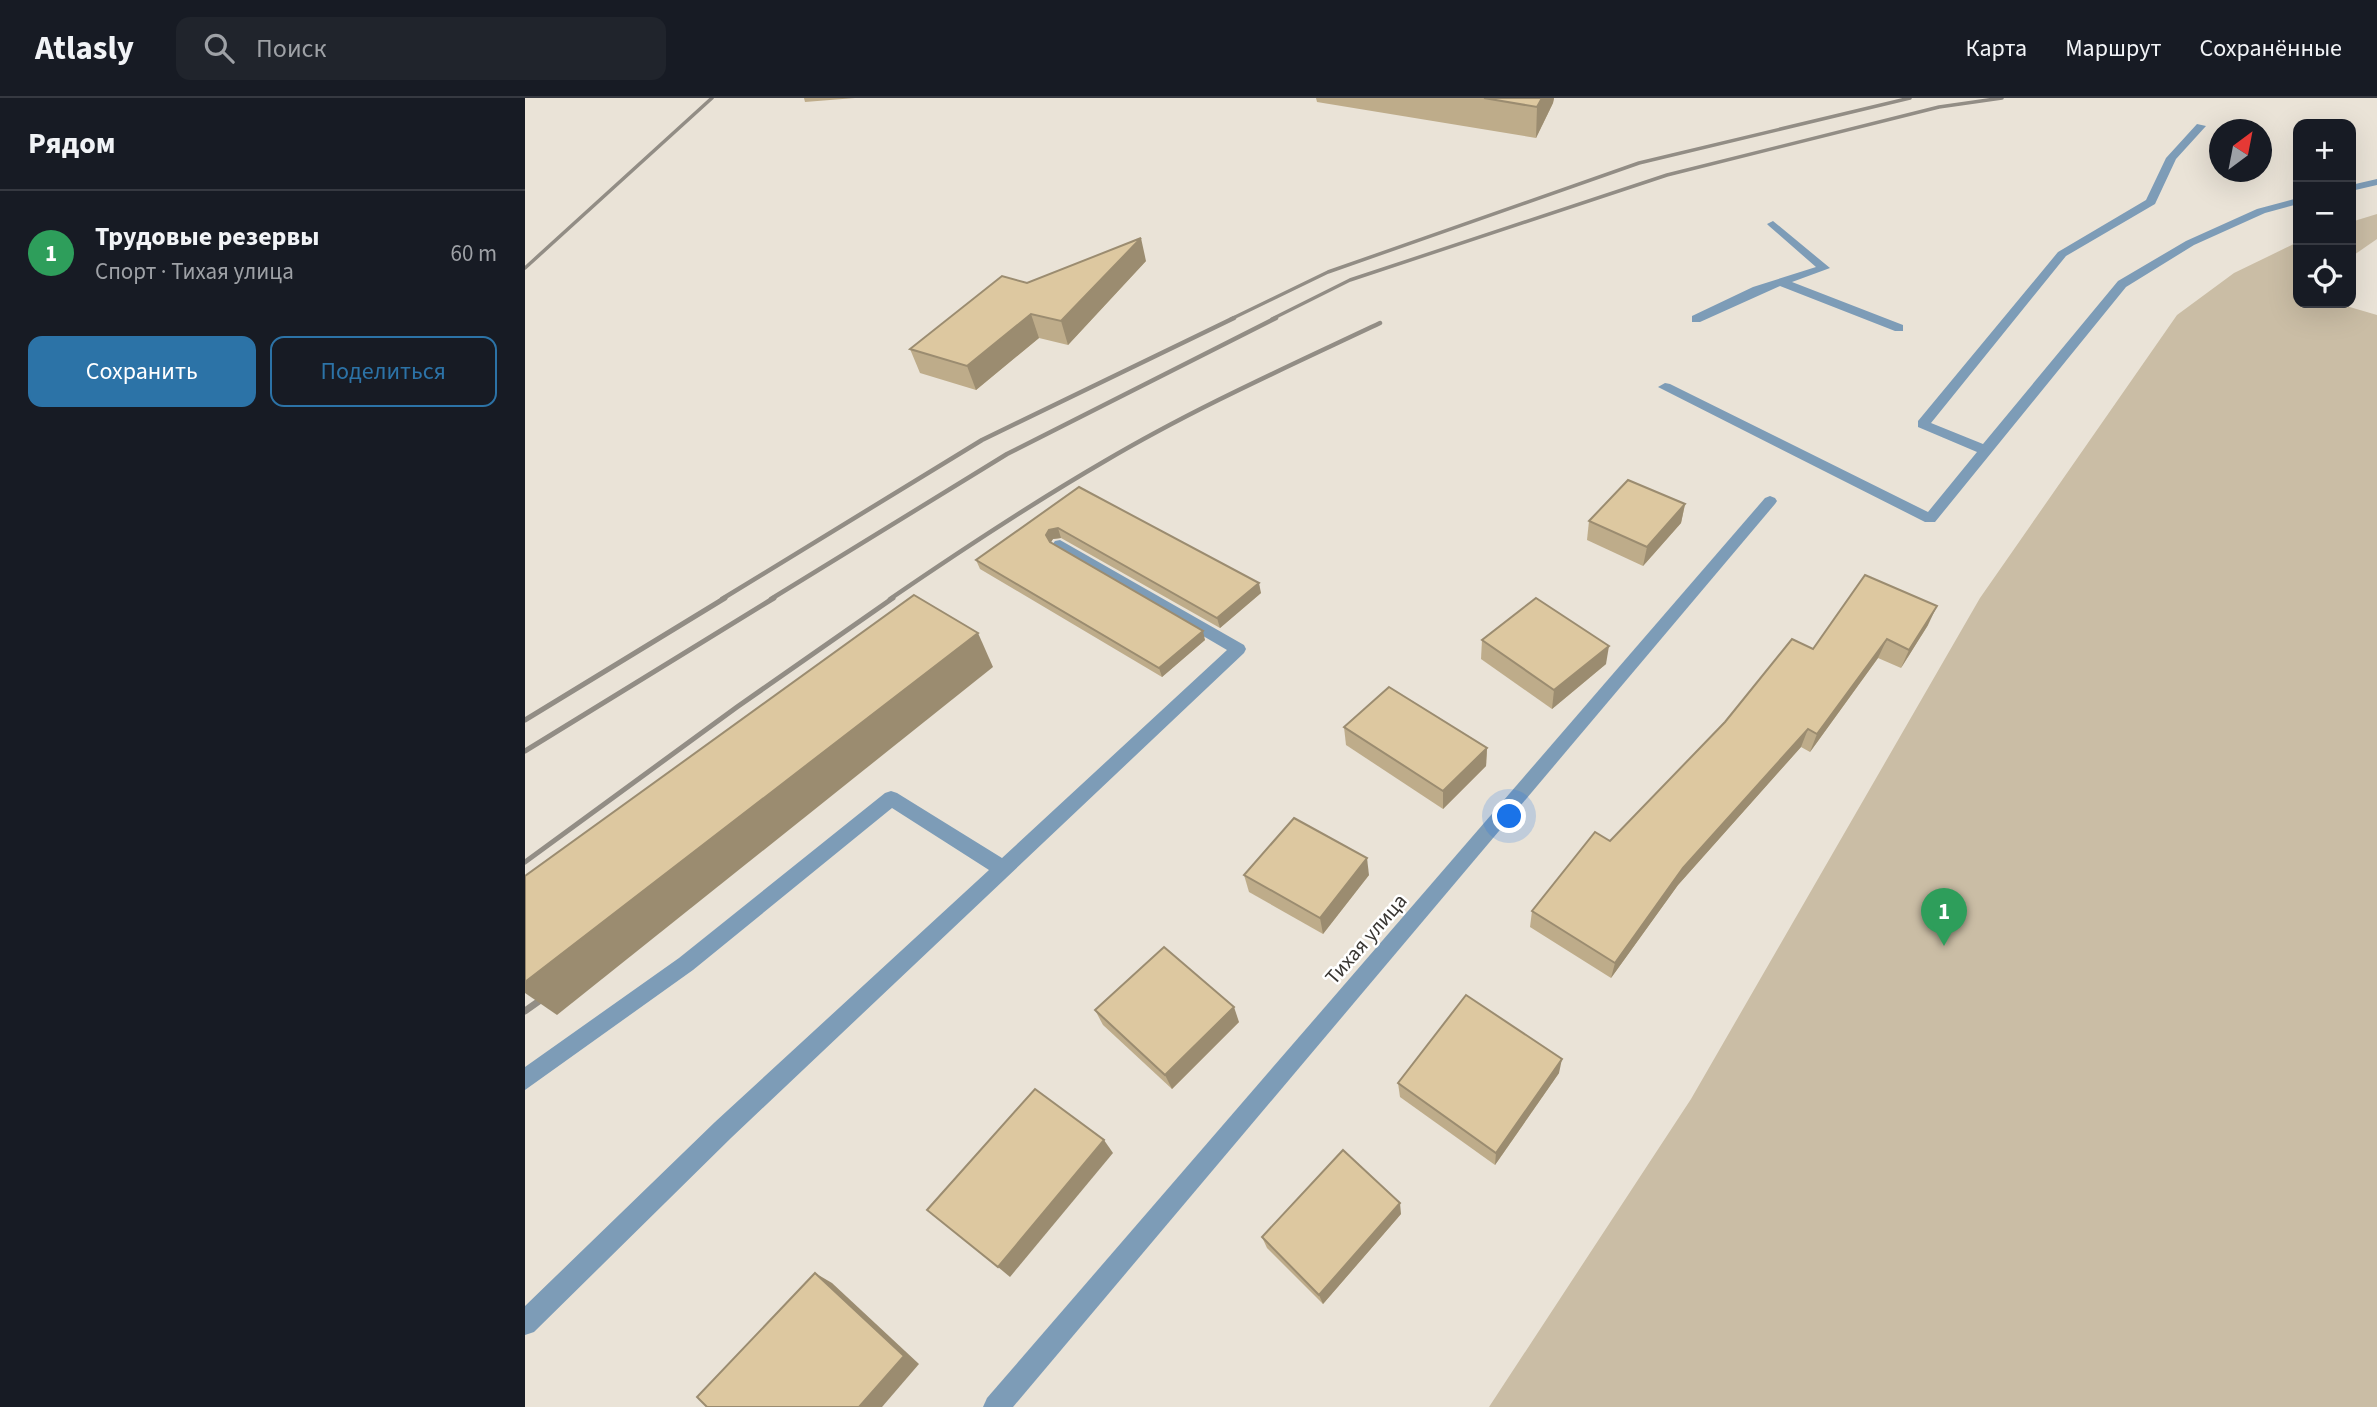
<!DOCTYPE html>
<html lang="ru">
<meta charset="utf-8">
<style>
body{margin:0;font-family:"Source Sans 3",sans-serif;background:#20242c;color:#f1f3f6}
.controls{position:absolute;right:21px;top:21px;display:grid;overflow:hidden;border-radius:14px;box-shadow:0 7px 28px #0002}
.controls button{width:63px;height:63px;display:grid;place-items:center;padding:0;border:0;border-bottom:2px solid #363941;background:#171b24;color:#f1f3f6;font:35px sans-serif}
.compass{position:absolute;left:1684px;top:21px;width:63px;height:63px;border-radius:50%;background:#171b24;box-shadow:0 7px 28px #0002;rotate:32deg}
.you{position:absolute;left:985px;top:719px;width:24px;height:24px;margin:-18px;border:5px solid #fff;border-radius:50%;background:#1a73e8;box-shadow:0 0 0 10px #1a73e833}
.badge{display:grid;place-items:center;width:46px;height:46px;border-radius:50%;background:#2c73a7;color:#fff;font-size:23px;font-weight:700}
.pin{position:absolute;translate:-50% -58px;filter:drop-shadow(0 2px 4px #0008)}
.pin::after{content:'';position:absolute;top:37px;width:24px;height:21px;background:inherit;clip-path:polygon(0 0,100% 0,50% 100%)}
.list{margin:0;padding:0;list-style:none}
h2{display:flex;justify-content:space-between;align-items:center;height:91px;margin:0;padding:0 28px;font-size:30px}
h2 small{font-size:23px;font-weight:400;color:#9ea1a6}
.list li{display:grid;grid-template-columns:46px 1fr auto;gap:21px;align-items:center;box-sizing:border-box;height:126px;padding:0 28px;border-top:2px solid #363941}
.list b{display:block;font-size:26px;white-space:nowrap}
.list p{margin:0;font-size:23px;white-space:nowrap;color:#9ea1a6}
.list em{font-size:23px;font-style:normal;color:#9ea1a6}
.actions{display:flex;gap:14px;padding:21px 28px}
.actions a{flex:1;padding:16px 0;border:2px solid #2c73a7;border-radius:14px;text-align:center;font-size:24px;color:#2c73a7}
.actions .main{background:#2c73a7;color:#fff}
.icon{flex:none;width:38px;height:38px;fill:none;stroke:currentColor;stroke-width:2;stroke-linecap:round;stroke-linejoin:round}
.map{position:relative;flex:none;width:1852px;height:1309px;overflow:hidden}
header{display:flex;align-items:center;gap:42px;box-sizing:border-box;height:98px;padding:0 35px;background:#171b24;border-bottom:2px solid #363941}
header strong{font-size:33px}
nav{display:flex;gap:38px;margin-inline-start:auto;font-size:24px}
.search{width:490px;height:63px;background:#20242c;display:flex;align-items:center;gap:18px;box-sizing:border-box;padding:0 24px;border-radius:14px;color:#9ea1a6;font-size:26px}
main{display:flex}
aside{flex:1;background:#171b24}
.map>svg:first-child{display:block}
</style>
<header>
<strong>Atlasly</strong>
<div class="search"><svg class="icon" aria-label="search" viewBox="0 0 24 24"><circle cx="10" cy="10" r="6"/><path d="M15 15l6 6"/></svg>Поиск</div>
<nav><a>Карта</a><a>Маршрут</a><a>Сохранённые</a></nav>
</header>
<main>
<aside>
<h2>Рядом<small></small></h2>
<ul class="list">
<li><span class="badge" style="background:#2e9e5b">1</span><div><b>Трудовые резервы</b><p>Спорт · Тихая улица</p></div><em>60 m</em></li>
</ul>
<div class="actions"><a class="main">Сохранить</a><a>Поделиться</a></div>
</aside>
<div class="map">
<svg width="1852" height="1309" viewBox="0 0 1852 1309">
<rect width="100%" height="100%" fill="#eae3d7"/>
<g fill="#cabda5">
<path d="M 1852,116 L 1852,141 L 1826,159 L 1826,124 Z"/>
<path d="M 1773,144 L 1773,205 L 1811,205 L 1852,217 L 1852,1309 L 964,1309 L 1166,1001 L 1455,500 L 1652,217 L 1709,175 Z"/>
</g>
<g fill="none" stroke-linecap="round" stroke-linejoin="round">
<g fill="#7d9cb7" fill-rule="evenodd">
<path d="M 1672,26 L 1681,28 L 1651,61 L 1630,106 L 1541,158 L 1406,325 L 1458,346 L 1593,183 L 1661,143 L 1732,111 L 1773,100 L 1773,106 L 1740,115 L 1669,147 L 1601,189 L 1410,424 L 1400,424 L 1133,289 L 1140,285 L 1145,286 L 1403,414 L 1452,354 L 1393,329 L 1393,323 L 1533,154 L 1621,102 L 1641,60 Z"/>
<path d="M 1852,81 L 1852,87 L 1826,93 L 1826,87 Z"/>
<path d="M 1248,123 L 1305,170 L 1267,184 L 1378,227 L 1378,233 L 1370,233 L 1255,188 L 1175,224 L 1167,224 L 1167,218 L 1228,189 L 1291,169 L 1244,128 L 1242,126 Z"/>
<path d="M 535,442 L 719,547 L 721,551 L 719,555 L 206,1040 L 9,1234 L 0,1237 L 0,1208 L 190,1024 L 464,772 L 367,710 L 168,872 L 0,992 L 0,969 L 154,860 L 360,695 L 366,693 L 372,695 L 477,760 L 702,552 L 530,451 L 527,447 L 530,443 Z"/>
</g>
<path fill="#7d9cb7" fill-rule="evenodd" d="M 1245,398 L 1250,400 L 1252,403 L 1250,406 L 488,1309 L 458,1309 L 462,1300 L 1240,400 Z"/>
<g stroke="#928d85" stroke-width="3.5">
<path d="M 0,170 L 187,0"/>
<path d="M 706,221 L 803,174 L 1114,65 L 1385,0"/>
<path d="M 747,221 L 825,182 L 1142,77 L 1414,9 L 1477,0"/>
</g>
<g stroke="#928d85" stroke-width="4.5">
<path d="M 197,501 L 457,342 L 709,220"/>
<path d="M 246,501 L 482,356 L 751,220"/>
<path d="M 365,501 C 435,453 506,406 580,363 C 668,311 762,269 855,225"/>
</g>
<g stroke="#928d85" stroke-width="5">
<path d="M 0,622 L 200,500"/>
<path d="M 0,653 L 249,500"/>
<path d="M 0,764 L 212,609 L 368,500"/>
</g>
<path stroke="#928d85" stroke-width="7" d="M 0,913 L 17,901"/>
</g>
<g fill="#beac8a">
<path d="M 279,0 L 330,0 L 280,4 Z"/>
<path d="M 791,0 L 1029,0 L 1028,5 L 1011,40 L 792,4 Z"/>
<path d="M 621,163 L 543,247 L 514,240 L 451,292 L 395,275 L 385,251 L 502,185 Z"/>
<path d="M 554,389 L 736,495 L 695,530 L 536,440 L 528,441 L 526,444 L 680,542 L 637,579 L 455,471 L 451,462 Z"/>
<path d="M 1160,406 L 1156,425 L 1118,468 L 1062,442 L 1064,423 Z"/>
<path d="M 1403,527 L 1376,570 L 1353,560 L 1285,654 L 1276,649 L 1153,787 L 1086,880 L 1005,829 L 1007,813 L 1085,743 L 1288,551 Z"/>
<path d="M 957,542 L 1081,566 L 1027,611 L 956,561 Z"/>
<path d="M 819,629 L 962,650 L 961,668 L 918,711 L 821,647 Z"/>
<path d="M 719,777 L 844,777 L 798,836 L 724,794 Z"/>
<path d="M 570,912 L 714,924 L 647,991 L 578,927 Z"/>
<path d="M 1034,975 L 970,1067 L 875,999 L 873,985 Z"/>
<path d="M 876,1116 L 798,1206 L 742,1150 L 737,1139 Z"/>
</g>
<g fill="#9b8c70">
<path d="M 1017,0 L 1029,0 L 1028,5 L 1011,40 L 1012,9 Z"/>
<path d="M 616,140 L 621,163 L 543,247 L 536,223 Z"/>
<path d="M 506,216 L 514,240 L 451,292 L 442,268 Z"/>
<path d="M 1160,406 L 1156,425 L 1118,468 L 1122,449 Z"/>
<path d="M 533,430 L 536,440 L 528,441 L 524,447 L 521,437 L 524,432 Z"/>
<path d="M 734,485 L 736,495 L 695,530 L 692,520 Z"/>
<path d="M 1412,508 L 1403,527 L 1376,570 L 1384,552 Z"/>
<path d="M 678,533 L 680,542 L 637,579 L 634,570 Z"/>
<path d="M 453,535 L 468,569 L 32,917 L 0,895 L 0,884 Z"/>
<path d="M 1362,541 L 1353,560 L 1285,654 L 1292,636 Z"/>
<path d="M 1084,548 L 1081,566 L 1027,611 L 1029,592 Z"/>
<path d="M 1283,631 L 1276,649 L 1153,787 L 1086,880 L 1090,865 L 1158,770 Z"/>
<path d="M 962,650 L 961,668 L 918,711 L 918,693 Z"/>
<path d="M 842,760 L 844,777 L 798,836 L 795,820 Z"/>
<path d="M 709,909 L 714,924 L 647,991 L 640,977 Z"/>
<path d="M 1037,961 L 1034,975 L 970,1067 L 971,1055 Z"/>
<path d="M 579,1042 L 588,1055 L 485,1179 L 473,1169 Z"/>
<path d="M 875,1105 L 876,1116 L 798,1206 L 794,1197 Z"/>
<path d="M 290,1175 L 307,1185 L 394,1266 L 357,1309 L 334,1309 Z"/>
</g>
<g fill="#ddc8a0" stroke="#9b8c70" stroke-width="2">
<path d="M 959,0 L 1017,0 L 1012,9 Z"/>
<path d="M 616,140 L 536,223 L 506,216 L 442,268 L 385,251 L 477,178 L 502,185 Z"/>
<path d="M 1103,382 L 1160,406 L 1122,449 L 1064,423 Z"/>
<path d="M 554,389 L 734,485 L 692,520 L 533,430 L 524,432 L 521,437 L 525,444 L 678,533 L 634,570 L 451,462 Z"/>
<path d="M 1340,477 L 1412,508 L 1384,552 L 1362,541 L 1292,636 L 1283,631 L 1158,770 L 1090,865 L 1007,813 L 1070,734 L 1085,743 L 1200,624 L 1267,541 L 1288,551 Z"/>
<path d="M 389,497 L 453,535 L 0,884 L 0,778 Z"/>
<path d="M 1011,500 L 1084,548 L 1029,592 L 957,542 Z"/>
<path d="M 864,589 L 962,650 L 918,693 L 819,629 Z"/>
<path d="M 769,720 L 842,760 L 795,820 L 719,777 Z"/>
<path d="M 639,849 L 709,909 L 640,977 L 570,912 Z"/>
<path d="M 941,897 L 1037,961 L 971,1055 L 873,985 Z"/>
<path d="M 510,991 L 579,1042 L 473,1169 L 402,1112 Z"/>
<path d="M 818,1052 L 875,1105 L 794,1197 L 737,1139 Z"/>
<path d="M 290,1175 L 379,1258 L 334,1309 L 182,1309 L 172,1299 Z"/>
</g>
<g text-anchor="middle" stroke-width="5" stroke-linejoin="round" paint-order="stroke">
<g font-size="21" fill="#393632" stroke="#fff">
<text transform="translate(841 841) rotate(-49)" y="7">Тихая улица</text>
</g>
</g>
</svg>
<div class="controls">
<button>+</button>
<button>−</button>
<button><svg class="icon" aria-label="locate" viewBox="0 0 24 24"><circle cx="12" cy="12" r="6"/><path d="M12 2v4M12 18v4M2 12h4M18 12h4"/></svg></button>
</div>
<svg class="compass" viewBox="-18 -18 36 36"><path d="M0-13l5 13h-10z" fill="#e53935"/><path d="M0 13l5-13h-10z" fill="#9ea1a6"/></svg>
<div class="you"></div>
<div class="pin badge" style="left:1419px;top:848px;background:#2e9e5b">1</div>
</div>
</main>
